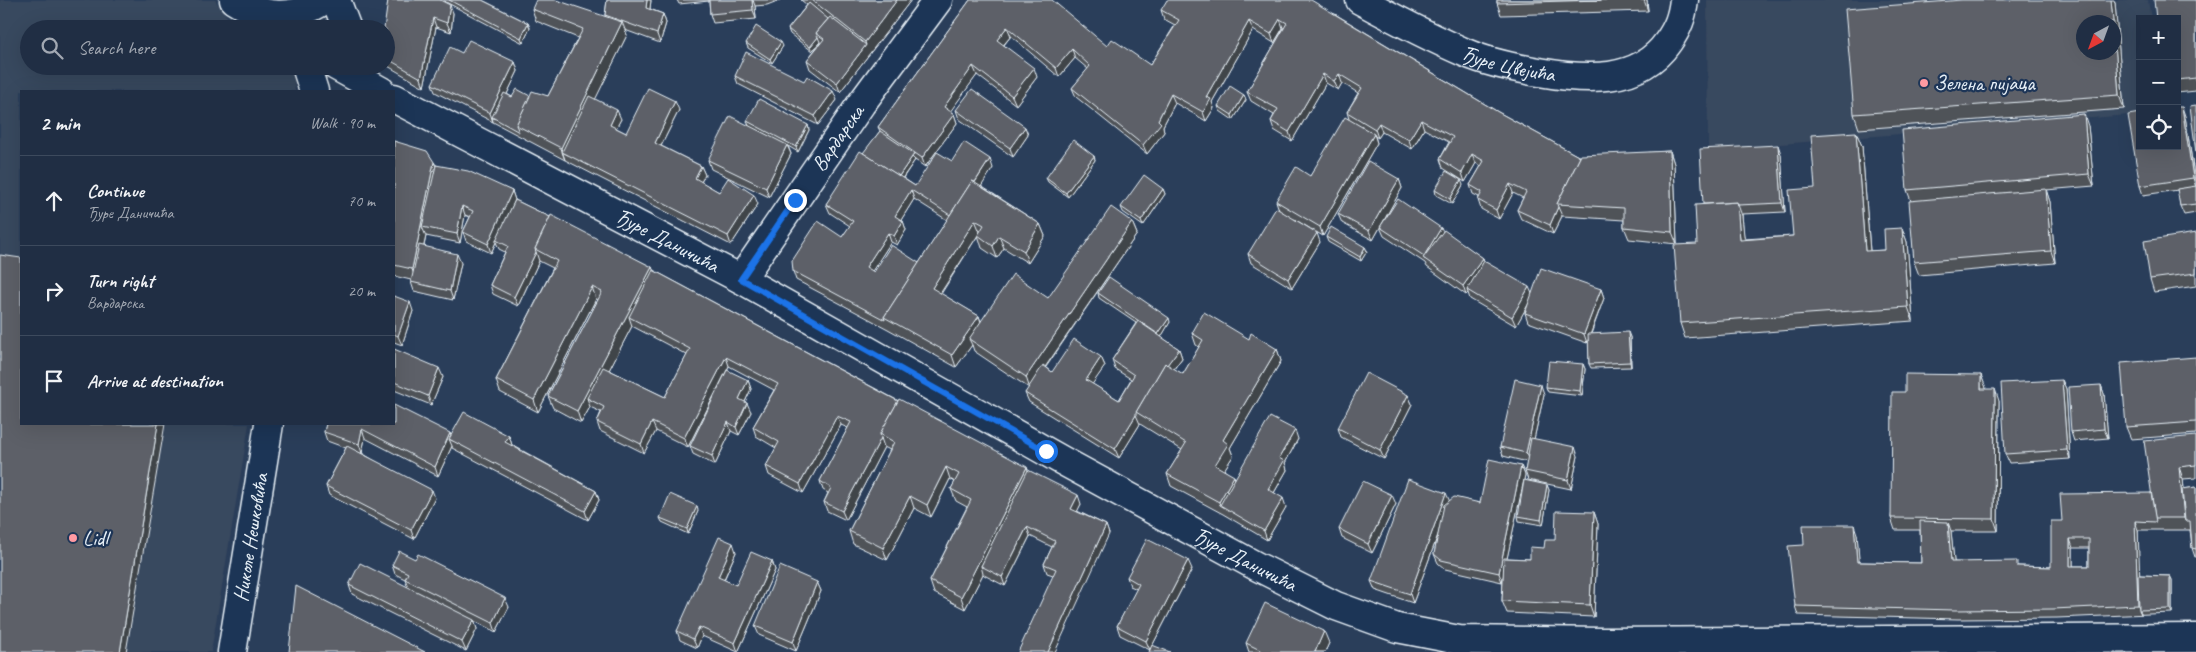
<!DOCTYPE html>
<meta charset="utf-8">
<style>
body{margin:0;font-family:Caveat,sans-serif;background:#28364b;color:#f1f3f6}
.controls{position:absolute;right:15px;top:15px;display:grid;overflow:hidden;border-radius:0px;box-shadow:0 5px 20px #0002}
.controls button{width:45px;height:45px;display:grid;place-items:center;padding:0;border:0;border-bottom:1px solid #3d4a5d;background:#202e44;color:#f1f3f6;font:25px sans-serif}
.compass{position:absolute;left:2076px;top:15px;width:45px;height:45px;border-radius:50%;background:#202e44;box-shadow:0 5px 20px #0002;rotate:221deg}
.stop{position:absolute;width:15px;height:15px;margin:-11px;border:4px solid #1a73e8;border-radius:50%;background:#fff}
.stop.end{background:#1a73e8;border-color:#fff;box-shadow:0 1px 5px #0008}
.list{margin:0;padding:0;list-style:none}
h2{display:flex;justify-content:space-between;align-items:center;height:65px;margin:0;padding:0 20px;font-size:21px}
h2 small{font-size:16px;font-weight:400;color:#a2a8b2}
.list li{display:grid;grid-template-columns:32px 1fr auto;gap:15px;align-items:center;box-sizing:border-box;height:90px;padding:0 20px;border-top:1px solid #3d4a5d}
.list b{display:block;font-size:19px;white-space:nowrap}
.list p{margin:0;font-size:16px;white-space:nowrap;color:#a2a8b2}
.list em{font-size:16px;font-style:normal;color:#a2a8b2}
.icon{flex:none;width:28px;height:28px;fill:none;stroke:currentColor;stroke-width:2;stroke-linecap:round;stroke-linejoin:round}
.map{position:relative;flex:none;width:2196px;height:652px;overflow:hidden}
.search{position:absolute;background:#202e44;box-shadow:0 5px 20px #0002;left:20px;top:20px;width:375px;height:55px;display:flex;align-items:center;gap:12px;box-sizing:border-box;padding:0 18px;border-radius:28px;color:#a2a8b2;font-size:19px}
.panel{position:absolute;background:#202e44;box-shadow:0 5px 20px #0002;left:20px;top:90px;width:375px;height:335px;border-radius:0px}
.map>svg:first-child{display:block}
</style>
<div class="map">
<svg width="2196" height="652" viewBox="0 0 2196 652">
<rect width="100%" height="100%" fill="#2a3e5a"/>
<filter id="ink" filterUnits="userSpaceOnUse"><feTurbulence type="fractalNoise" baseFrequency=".02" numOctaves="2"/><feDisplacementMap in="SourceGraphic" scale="10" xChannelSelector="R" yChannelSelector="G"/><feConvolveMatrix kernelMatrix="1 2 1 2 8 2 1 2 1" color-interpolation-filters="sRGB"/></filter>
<g filter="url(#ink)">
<g fill="#39485e" fill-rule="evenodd">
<path d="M 0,0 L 215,0 L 232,24 L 238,29 L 29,29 L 29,66 L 293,66 L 295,91 L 21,91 L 21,424 L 249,424 L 211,652 L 0,652 Z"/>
<path d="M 1707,0 L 2148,0 L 2151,19 L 2140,19 L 2140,114 L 1708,150 ZM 2084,22 L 2114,22 L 2114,52 L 2084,52 Z"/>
</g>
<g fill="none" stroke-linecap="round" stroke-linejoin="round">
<defs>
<g id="street">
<path d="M 234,0 C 263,19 295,20 324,0"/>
<path d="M 336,0 L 347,29"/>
<path id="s1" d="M 1360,0 C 1393,18 1431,38 1466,53 C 1489,63 1515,68 1539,72 C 1585,80 1639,84 1668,42 C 1678,28 1682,17 1684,0"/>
<path d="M 306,66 L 314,91"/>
<path d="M 336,66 L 381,91"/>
<path id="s2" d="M 394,98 L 741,279 L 1063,461 L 1256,566 L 1336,606 L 1397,628 L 1459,640 L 1603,642 L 2196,638"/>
<path id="s3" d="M 741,279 L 861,104 L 938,0"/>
<path id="s4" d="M 232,652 L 269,424"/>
</g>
</defs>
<use href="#street" stroke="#e8f1f8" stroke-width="31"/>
<use href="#street" stroke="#1d3557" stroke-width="28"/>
</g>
<g fill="#505359" stroke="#e8f1f8" fill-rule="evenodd">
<path d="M 388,0 L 482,0 L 528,23 L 530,28 L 523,43 L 444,1 L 453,13 L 451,32 L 436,27 L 424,87 L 386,65 L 386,29 Z"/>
<path d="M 607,0 L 651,0 L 650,9 L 663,14 L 666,23 L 660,43 L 625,30 L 627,35 L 595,99 L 621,119 L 616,128 L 626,133 L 679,110 L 661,146 L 701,166 L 705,175 L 701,182 L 719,192 L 758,204 L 731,245 L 565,160 L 493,122 L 435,92 L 432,84 L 462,53 L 515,62 L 518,71 L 507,94 L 512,97 L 530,96 L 548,96 L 578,38 L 536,21 L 532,9 L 605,17 L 605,15 Z"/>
<path d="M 677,0 L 780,0 L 767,5 L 755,6 L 756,19 L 713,23 L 710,14 L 709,1 L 679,4 Z"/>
<path d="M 801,0 L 911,0 L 840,92 L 810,69 L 807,60 L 820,43 L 820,42 L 812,51 L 790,34 L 788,29 L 807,5 Z"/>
<path d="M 970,0 L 1107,46 L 1150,65 L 1175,25 L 1164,19 L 1161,10 L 1335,14 L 1498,112 L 1580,157 L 1670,151 L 1674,164 L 1677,244 L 1629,239 L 1624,227 L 1624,220 L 1562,216 L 1553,234 L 1521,219 L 1517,210 L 1523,198 L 1513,193 L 1499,219 L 1481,209 L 1478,200 L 1479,197 L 1473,194 L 1470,185 L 1481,166 L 1476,163 L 1465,182 L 1443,168 L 1440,159 L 1449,142 L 1424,129 L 1412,149 L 1382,132 L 1378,138 L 1375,136 L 1377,143 L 1323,236 L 1294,219 L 1320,242 L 1292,288 L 1251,263 L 1248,254 L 1279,210 L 1276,201 L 1310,176 L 1349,119 L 1347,112 L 1358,93 L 1342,83 L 1338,90 L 1326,83 L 1292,141 L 1274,130 L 1271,121 L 1274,115 L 1251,101 L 1247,92 L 1284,28 L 1283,28 L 1274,43 L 1253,30 L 1212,102 L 1214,108 L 1206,121 L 1175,103 L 1163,126 L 1164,132 L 1147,154 L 1076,97 L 1072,88 L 1088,69 L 1075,58 L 1059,77 L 1011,36 L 1004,45 L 1037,77 L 1016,105 L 977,75 L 950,111 L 954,114 L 957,123 L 925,167 L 915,160 L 903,178 L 915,186 L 952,161 L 993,168 L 981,186 L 1040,224 L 1045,236 L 1028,263 L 1004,248 L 997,258 L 982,248 L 978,235 L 941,294 L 979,316 L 981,322 L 1048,298 L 1132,222 L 1137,234 L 1046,367 L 1052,372 L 1101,357 L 1105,366 L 1092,384 L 1119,400 L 1131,379 L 1115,369 L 1112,360 L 1136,323 L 1099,298 L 1098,293 L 1170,322 L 1161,337 L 1179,349 L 1182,358 L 1174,369 L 1183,374 L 1199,347 L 1196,345 L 1192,333 L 1249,339 L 1277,349 L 1281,361 L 1230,448 L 1233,456 L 1224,470 L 1235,479 L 1298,439 L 1285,463 L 1287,470 L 1274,493 L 1286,507 L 1267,540 L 1223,514 L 1171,486 L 1167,474 L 1182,450 L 1140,424 L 1119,458 L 1029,402 L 1025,393 L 1029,388 L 974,351 L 972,345 L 956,367 L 888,329 L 796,280 L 793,271 L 842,237 L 850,226 L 830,213 L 826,204 L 880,131 L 878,127 ZM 914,199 L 947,220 L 919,263 L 874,272 L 872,271 L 891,242 L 897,245 L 906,230 L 903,221 L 901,220 Z"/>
<path d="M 1497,0 L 1647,0 L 1648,11 L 1501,15 L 1497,3 Z"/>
<path d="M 2196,0 L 2196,91 L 2177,93 L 2177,19 Z"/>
<path d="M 2115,3 L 2124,109 L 1859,129 L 1854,114 Z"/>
<path d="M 746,43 L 783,46 L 772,63 L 748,48 Z"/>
<path d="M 735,76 L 837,100 L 818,125 L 738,84 Z"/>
<path d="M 1244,95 L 1246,100 L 1233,120 L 1220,111 L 1218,106 Z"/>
<path d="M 956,110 L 1025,127 L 1028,135 L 1013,157 L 959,119 Z"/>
<path d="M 2185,116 L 2196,186 L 2196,213 L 2184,215 L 2180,206 L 2178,190 L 2143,195 L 2140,186 Z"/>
<path d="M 747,121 L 808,125 L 809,130 L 798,152 L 788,146 L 791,154 L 769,197 L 711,169 L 708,160 L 749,126 Z"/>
<path d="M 2088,126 L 2094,186 L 2046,190 L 2050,202 L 2055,263 L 1919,275 L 1914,262 L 1911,201 L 1907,190 Z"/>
<path d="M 1856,132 L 1862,146 L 1870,251 L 1885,250 L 1902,228 L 1907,242 L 1913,321 L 1685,338 L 1680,323 L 1697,244 L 1703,204 L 1781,154 L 1785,212 L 1742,214 L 1744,239 L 1793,236 L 1815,188 Z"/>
<path d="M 394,141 L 434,162 L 436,165 L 512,191 L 515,200 L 652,267 L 653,270 L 1028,470 L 1081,504 L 1077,511 L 1106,525 L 1109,534 L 1053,575 L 1047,573 L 1044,564 L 1052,547 L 1030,536 L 1005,586 L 984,575 L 983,574 L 965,609 L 934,593 L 930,581 L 967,507 L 956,501 L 951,489 L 955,482 L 950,479 L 931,517 L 914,508 L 887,560 L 853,544 L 849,531 L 890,450 L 884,447 L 846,520 L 827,511 L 824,502 L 828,493 L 823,490 L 820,481 L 848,428 L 841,425 L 803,493 L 769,475 L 766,466 L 776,448 L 756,436 L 753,427 L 774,390 L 729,366 L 688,447 L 656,431 L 644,453 L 600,431 L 597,422 L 601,412 L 590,407 L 581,423 L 553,408 L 548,396 L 598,300 L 596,299 L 538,412 L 500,392 L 496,380 L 553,268 L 539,261 L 518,306 L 493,294 L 490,285 L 505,252 L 499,249 L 496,242 L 491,253 L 466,241 L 463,232 L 470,217 L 465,215 L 460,243 L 426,236 L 424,246 L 461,263 L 453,300 L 414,291 L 411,282 L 411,280 L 394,276 ZM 632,326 L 687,355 L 665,397 L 609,370 Z"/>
<path d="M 1094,156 L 1095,160 L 1068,197 L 1048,182 L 1046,178 Z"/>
<path d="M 1399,179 L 1402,188 L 1373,240 L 1342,223 L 1338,214 Z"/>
<path d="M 1463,185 L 1452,204 L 1436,195 L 1435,190 Z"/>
<path d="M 1163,189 L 1165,194 L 1143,226 L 1123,212 L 1121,207 Z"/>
<path d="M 1380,227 L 1443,232 L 1483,258 L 1484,261 L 1532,294 L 1601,289 L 1604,298 L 1591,334 L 1630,337 L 1631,367 L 1591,368 L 1589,364 L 1589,340 L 1587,343 L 1528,322 L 1525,313 L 1528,304 L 1516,326 L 1470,299 L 1468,293 L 1466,295 L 1427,267 L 1425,263 L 1384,236 Z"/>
<path d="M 2196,233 L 2196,286 L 2154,292 L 2150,279 Z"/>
<path d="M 1326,237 L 1365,247 L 1367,251 L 1361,261 L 1328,242 Z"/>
<path d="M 394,296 L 413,311 L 402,345 L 394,342 Z"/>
<path d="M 394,349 L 443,377 L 431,405 L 394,390 Z"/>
<path d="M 2196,357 L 2196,434 L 2131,439 L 2126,427 Z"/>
<path d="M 1583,364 L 1585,369 L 1582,396 L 1548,392 L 1546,387 Z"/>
<path d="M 1981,375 L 1986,389 L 1999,401 L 1998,531 L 1951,531 L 1954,562 L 2019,566 L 2051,567 L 2062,521 L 2151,493 L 2196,436 L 2196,478 L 2183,479 L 2184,489 L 2196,487 L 2196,557 L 2195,557 L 2192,548 L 2190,530 L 2138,530 L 2139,575 L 2170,576 L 2172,580 L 2172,613 L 2057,618 L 1958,619 L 1798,615 L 1795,606 L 1804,545 L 1857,534 L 1859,562 L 1921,563 L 1920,530 L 1895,530 L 1891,518 L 1905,392 ZM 2073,548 L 2089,548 L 2089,566 L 2073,566 Z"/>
<path d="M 748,380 L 751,389 L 745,402 L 751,412 L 739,435 L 731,431 L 715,465 L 693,454 L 690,446 Z"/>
<path d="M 2062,380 L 2066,389 L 2070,459 L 2009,463 L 2005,454 Z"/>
<path d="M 2101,385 L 2104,394 L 2108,438 L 2074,441 L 2071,432 Z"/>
<path d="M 1544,394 L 1534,439 L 1578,456 L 1571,489 L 1528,480 L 1525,471 L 1527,462 L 1503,456 L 1500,447 Z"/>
<path d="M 1408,395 L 1412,404 L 1384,459 L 1341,437 L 1338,428 Z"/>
<path d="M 326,424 L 451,435 L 509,436 L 512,445 L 596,491 L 599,500 L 588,520 L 452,448 L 452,446 L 438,476 L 365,438 L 362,453 L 435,498 L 414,539 L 329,495 L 326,486 L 346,448 L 327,441 L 324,432 Z"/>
<path d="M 1521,466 L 1525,475 L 1507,558 L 1530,559 L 1594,512 L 1598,524 L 1594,617 L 1507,613 L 1502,601 L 1503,579 L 1502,582 L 1445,569 L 1438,563 L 1434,554 L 1439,532 L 1413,603 L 1375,590 L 1371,581 L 1449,501 L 1480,503 Z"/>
<path d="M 1547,485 L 1549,490 L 1543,525 L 1519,521 L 1518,516 Z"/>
<path d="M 1396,504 L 1372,553 L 1342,538 L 1339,529 Z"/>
<path d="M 697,506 L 698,511 L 688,534 L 662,522 L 660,518 Z"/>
<path d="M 736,552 L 724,580 L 736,585 L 772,561 L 775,570 L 738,652 L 702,636 L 697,648 L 680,640 L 677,631 Z"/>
<path d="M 392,565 L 509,607 L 496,632 L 474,621 L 477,629 L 466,651 L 352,594 L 349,585 L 408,587 L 405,579 L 395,574 Z"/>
<path d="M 1192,569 L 1150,650 L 1120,635 L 1117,626 L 1137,589 L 1130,586 L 1127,577 Z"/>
<path d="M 817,582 L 821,591 L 796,651 L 759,635 L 755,626 Z"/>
<path d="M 1246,643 L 1329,643 L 1325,652 L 1249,652 Z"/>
</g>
<g fill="#414448" stroke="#e8f1f8">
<path d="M 647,0 L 651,0 L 649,17 L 646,8 Z"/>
<path d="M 752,0 L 753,0 L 755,6 L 756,19 L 753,10 Z"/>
<path d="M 897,0 L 911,0 L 840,92 L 837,83 L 866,45 L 865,42 Z"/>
<path d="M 1644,0 L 1647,0 L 1648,11 Z"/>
<path d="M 2111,0 L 2114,0 L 2115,3 L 2124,109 L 2119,95 L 2114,31 L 2114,22 L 2113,22 Z"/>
<path d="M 450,5 L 453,13 L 451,32 L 447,23 Z"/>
<path d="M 663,14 L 666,23 L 660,43 L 657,34 Z"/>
<path d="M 433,18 L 436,27 L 424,87 L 421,78 Z"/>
<path d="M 1280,19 L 1283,28 L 1274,43 L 1271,34 Z"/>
<path d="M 1249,21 L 1253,30 L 1212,102 L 1214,108 L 1206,121 L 1203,112 L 1206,97 Z"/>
<path d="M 622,22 L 627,35 L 568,155 L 562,152 L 565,160 L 561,148 Z"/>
<path d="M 528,23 L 530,28 L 523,43 L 521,38 Z"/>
<path d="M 1007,27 L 1011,36 L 1000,49 L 997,40 Z"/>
<path d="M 818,37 L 820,42 L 812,51 L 810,47 Z"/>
<path d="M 781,42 L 783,46 L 772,63 L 770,59 Z"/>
<path d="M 1072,49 L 1075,58 L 1059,77 L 1056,68 Z"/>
<path d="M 515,62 L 518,71 L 495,119 L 492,117 L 493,122 L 490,113 Z"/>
<path d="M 973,66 L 977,75 L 947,116 L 944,107 Z"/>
<path d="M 1034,68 L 1037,77 L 1016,105 L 1012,96 Z"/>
<path d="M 1323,74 L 1326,83 L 1292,141 L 1289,132 Z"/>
<path d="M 1339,74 L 1342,83 L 1338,90 L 1334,81 Z"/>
<path d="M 833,91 L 837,100 L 818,125 L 815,116 Z"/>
<path d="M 1171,94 L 1175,103 L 1163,126 L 1164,132 L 1147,154 L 1143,145 L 1158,120 Z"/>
<path d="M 1244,95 L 1246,100 L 1233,120 L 1232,115 Z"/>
<path d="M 675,101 L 679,110 L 658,152 L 655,143 Z"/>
<path d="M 2182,107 L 2185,116 L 2196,187 L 2193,178 Z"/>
<path d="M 617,110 L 621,119 L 613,134 L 610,125 Z"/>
<path d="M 954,114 L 957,123 L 925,167 L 922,158 Z"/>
<path d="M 2084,114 L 2088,126 L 2094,186 L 2089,174 Z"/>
<path d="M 1421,120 L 1424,129 L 1412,149 L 1409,140 Z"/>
<path d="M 1379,123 L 1382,132 L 1378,138 L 1375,129 Z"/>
<path d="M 808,125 L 809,130 L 798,152 L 796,147 Z"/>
<path d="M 1025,127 L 1028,135 L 1013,157 L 1010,148 Z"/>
<path d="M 1856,132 L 1862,146 L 1871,265 L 1865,251 Z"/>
<path d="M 1374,134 L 1377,143 L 1323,236 L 1320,227 Z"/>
<path d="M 787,145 L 791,154 L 769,197 L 766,188 Z"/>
<path d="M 1778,145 L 1781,154 L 1785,212 L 1782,203 Z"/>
<path d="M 1670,151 L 1674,164 L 1677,244 L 1672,232 Z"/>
<path d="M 1472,154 L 1476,163 L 1465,182 L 1462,173 Z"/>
<path d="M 1094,156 L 1095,160 L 1068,197 L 1066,193 Z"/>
<path d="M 912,157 L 915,160 L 899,183 L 897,179 Z"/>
<path d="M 990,159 L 993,168 L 956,226 L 953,217 Z"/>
<path d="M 434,162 L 439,174 L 422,227 L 426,236 L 416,281 L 412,269 Z"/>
<path d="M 701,166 L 705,175 L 698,187 L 695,178 Z"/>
<path d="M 1399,179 L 1402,188 L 1373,240 L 1369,231 Z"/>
<path d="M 1461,180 L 1463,185 L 1452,204 L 1450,199 Z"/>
<path d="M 1510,184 L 1513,193 L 1499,219 L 1496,210 Z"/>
<path d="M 1163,189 L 1165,194 L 1143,226 L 1141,221 Z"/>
<path d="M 2046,189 L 2050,202 L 2055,263 L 2051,251 Z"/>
<path d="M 911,190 L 914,199 L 898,225 L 895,216 Z"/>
<path d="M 512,191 L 515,200 L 497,241 L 496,240 L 496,242 L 491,253 L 488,244 Z"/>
<path d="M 754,195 L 758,204 L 731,245 L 728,236 Z"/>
<path d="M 1737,202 L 1742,216 L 1746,254 L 1740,240 Z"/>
<path d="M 462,206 L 465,215 L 460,243 L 457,234 Z"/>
<path d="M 1558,207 L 1562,216 L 1553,234 L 1550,225 Z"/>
<path d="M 975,220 L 980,232 L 936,300 L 932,288 Z"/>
<path d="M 903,221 L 906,230 L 897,245 L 894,236 Z"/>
<path d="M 1132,222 L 1137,234 L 1030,389 L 1026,377 Z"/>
<path d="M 1040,224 L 1045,236 L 1028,263 L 1024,251 Z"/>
<path d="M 1441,228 L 1445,237 L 1425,260 L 1424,256 Z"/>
<path d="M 1902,228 L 1907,242 L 1913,321 L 1908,307 Z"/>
<path d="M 888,233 L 891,242 L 869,276 L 866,267 Z"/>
<path d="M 1317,233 L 1320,242 L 1292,288 L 1288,279 Z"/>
<path d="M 999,236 L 1004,248 L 997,258 L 993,246 Z"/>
<path d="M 1365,247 L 1367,251 L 1361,261 L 1360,257 Z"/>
<path d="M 536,252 L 539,261 L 518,306 L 514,297 Z"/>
<path d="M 457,254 L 461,263 L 453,300 L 450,291 Z"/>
<path d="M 1483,258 L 1486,267 L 1467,290 L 1468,293 L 1466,295 L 1463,286 Z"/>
<path d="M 652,267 L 657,279 L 629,317 L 632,326 L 593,401 L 587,398 L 590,407 L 581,423 L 577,411 Z"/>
<path d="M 592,287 L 596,299 L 538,412 L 534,400 Z"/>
<path d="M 1529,287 L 1533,296 L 1516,326 L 1512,317 Z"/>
<path d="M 1601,289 L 1604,298 L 1587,343 L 1584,334 Z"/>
<path d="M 410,302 L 413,311 L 402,345 L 398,336 Z"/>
<path d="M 979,316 L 983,329 L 969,339 L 972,345 L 956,367 L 952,355 Z"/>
<path d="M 1169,318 L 1170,322 L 1160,339 L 1158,334 Z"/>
<path d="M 1628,332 L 1630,337 L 1631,367 L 1630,362 Z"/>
<path d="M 1179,349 L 1182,358 L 1169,375 L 1166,366 Z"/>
<path d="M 1277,349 L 1281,361 L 1230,448 L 1233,456 L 1219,478 L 1215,465 L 1223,440 Z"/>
<path d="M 726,357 L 729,366 L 688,447 L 684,438 Z"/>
<path d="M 1101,357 L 1105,366 L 1089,389 L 1086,380 Z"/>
<path d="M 1583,364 L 1585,369 L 1582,396 L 1580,391 Z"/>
<path d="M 439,368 L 443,377 L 431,405 L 428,396 Z"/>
<path d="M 1981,375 L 1986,388 L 1985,402 L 1981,389 Z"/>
<path d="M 748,380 L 751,389 L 742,408 L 739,399 Z"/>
<path d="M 2062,380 L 2066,389 L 2070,459 L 2067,450 Z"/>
<path d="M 1541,385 L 1544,394 L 1529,462 L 1526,453 Z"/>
<path d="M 2101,385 L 2104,394 L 2108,438 L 2104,429 Z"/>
<path d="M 1995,389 L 1999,401 L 1998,531 L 1994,519 Z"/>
<path d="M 1408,395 L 1412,404 L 1384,459 L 1380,450 Z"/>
<path d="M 747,403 L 751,412 L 739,435 L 736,427 Z"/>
<path d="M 1136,415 L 1140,424 L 1119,458 L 1115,449 Z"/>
<path d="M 837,416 L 841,425 L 803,493 L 800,484 Z"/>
<path d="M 652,422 L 656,431 L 644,453 L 641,444 Z"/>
<path d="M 728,422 L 731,431 L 715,465 L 712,456 Z"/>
<path d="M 158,424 L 165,424 L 126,652 L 120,652 Z"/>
<path d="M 362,429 L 365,438 L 362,453 L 359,444 Z"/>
<path d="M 1295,430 L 1298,439 L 1285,463 L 1287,470 L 1271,498 L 1268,489 L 1279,458 Z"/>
<path d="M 450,433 L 453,441 L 449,439 L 452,446 L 438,476 L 435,467 Z"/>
<path d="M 509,436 L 512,445 L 509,451 L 505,442 Z"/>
<path d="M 881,438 L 884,447 L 846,520 L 842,511 Z"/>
<path d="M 1575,447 L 1578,456 L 1571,489 L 1568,480 Z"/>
<path d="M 1521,466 L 1525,475 L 1502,582 L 1499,573 Z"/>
<path d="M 946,467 L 950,479 L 931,517 L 927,505 Z"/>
<path d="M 1027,467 L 1031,479 L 981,566 L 983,574 L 965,609 L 961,597 Z"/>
<path d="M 2179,467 L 2183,479 L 2187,521 L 2185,521 L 2184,518 Z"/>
<path d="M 1234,476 L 1238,488 L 1220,505 L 1219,502 Z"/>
<path d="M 1547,485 L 1549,490 L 1543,525 L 1541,520 Z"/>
<path d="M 432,490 L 435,498 L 414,539 L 411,530 Z"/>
<path d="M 596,491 L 599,500 L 588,520 L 585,511 Z"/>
<path d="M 1446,493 L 1450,502 L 1413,603 L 1410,594 Z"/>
<path d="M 1078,495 L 1081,504 L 1074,518 L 1071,509 Z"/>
<path d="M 1392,495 L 1396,504 L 1372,553 L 1368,544 Z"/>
<path d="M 910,496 L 914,508 L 887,560 L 883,548 Z"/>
<path d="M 1283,498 L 1286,507 L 1267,540 L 1264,531 Z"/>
<path d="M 697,506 L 698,511 L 688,534 L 687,529 Z"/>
<path d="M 1594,512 L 1598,524 L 1594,617 L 1590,605 Z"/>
<path d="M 2135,521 L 2138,530 L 2141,610 L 2139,610 L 2141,614 L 2138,605 Z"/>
<path d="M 1948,522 L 1951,531 L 1955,571 L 1951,562 Z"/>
<path d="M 1106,525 L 1109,534 L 1055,652 L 1048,652 Z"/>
<path d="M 1854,525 L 1857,534 L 1860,571 L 1857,562 Z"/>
<path d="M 1027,527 L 1030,536 L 1005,586 L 1002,577 Z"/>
<path d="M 2070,539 L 2073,548 L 2073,575 L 2070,566 Z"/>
<path d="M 733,543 L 736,552 L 721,586 L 718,577 Z"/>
<path d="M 1188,560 L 1192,569 L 1150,650 L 1146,641 Z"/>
<path d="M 772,561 L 775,570 L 738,652 L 735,643 Z"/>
<path d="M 2170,576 L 2172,580 L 2172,613 L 2170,609 Z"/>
<path d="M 817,582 L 821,591 L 796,651 L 793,642 Z"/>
<path d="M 505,598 L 509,607 L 496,632 L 493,623 Z"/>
<path d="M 474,620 L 477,629 L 466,651 L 462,642 Z"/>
<path d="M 699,627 L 702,636 L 697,648 L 693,639 Z"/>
<path d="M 1324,631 L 1329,643 L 1325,652 L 1315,652 Z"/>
</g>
<g fill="#5d6167" stroke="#e8f1f8" fill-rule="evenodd">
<path d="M 388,0 L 440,0 L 450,5 L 447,23 L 433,18 L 421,78 L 386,58 L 386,29 L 384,29 Z"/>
<path d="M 449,0 L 482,0 L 528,23 L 521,38 Z"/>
<path d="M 536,0 L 556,0 L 622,22 L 561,148 L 516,125 L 532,91 L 548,96 L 583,29 L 532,9 Z"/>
<path d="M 607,0 L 647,0 L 646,8 L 663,14 L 657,34 L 605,15 Z"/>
<path d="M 709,0 L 752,0 L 753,10 L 710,14 Z"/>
<path d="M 812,0 L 897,0 L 865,42 Z"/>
<path d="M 970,0 L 1052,0 L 1107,46 L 1112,39 L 1150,65 L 1179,20 L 1161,10 L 1167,0 L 1311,0 L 1498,112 L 1580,157 L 1557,204 L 1558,207 L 1550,225 L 1517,210 L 1526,192 L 1510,184 L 1496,210 L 1478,200 L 1482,192 L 1470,185 L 1484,161 L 1472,154 L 1462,173 L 1440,159 L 1453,137 L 1421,120 L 1409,140 L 1379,123 L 1375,129 L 1347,112 L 1362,88 L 1339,74 L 1334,81 L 1323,74 L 1289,132 L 1271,121 L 1278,109 L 1247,92 L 1287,23 L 1280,19 L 1271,34 L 1249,21 L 1206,97 L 1211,99 L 1203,112 L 1171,94 L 1158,120 L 1161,123 L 1143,145 L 1072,88 L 1090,66 L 1072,49 L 1056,68 L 1007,27 L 997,40 L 1034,68 L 1012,96 L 973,66 L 944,107 L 954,114 L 922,158 L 878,127 Z"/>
<path d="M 1497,0 L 1601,0 L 1497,3 Z"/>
<path d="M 1962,0 L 2111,0 L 2113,22 L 2084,22 L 2084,52 L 2114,52 L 2114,31 L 2119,95 L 1854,114 L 1845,9 Z"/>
<path d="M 2154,0 L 2196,0 L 2196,78 L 2177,80 L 2177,19 L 2156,19 Z"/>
<path d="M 809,3 L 828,19 L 816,33 L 818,37 L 810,47 L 788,29 Z"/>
<path d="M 830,17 L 866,45 L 837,83 L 807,60 L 824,39 L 816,33 Z"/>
<path d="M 756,26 L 781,42 L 770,59 L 746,43 Z"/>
<path d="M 469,40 L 515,62 L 490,113 L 432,84 L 450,47 L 462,53 Z"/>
<path d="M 746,52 L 804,81 L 807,76 L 833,91 L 815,116 L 735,76 Z"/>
<path d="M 1230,86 L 1244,95 L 1232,115 L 1218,106 Z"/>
<path d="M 648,88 L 675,101 L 655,143 L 701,166 L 695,178 L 719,192 L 728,178 L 754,195 L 728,236 L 562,152 L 589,96 L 617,110 L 610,125 L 626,133 Z"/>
<path d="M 517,89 L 530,96 L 516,125 L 519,132 L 492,117 L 504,93 L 512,97 Z"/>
<path d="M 972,89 L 1025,127 L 1010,148 L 956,110 Z"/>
<path d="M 759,99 L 808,125 L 796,147 L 747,121 Z"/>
<path d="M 2196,105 L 2196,153 L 2190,106 Z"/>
<path d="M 2177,107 L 2182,107 L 2193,178 L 2140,186 L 2128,115 L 2140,113 L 2140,146 L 2177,146 Z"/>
<path d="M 2084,114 L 2089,174 L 1907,190 L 1902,130 Z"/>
<path d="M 730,116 L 787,145 L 766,188 L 708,160 Z"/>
<path d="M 1345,117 L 1374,134 L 1320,227 L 1276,201 L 1296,167 L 1310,176 Z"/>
<path d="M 880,131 L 914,154 L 899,176 L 863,153 Z"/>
<path d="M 1856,132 L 1865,251 L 1885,250 L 1884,229 L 1902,228 L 1908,307 L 1680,323 L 1674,245 L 1697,244 L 1695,205 L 1737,202 L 1740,240 L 1793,236 L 1789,190 L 1815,188 L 1811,135 Z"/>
<path d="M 1073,140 L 1094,156 L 1066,193 L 1046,178 Z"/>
<path d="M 394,141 L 427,151 L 434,162 L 412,269 L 394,265 Z"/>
<path d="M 964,142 L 990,159 L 975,182 L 972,181 L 950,215 L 911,190 L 895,216 L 903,221 L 894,236 L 888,233 L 866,267 L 874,272 L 891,245 L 919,263 L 884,317 L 885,320 L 793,271 L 792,261 L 818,221 L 842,237 L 853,221 L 826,204 L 860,151 L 915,186 L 937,152 L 952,161 Z"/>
<path d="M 1778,145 L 1782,203 L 1738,205 L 1737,202 L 1703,204 L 1700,149 Z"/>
<path d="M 1670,151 L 1672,232 L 1624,227 L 1624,208 L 1557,204 L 1581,155 Z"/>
<path d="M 1368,161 L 1399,179 L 1369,231 L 1338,214 Z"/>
<path d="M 436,165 L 468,171 L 512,191 L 488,244 L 463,232 L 473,211 L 462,206 L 457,234 L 422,227 Z"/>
<path d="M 1446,171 L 1461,180 L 1450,199 L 1435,190 Z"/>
<path d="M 1144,175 L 1163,189 L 1141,221 L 1121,207 Z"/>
<path d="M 972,181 L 1040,224 L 1024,251 L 999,236 L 993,246 L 978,235 L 984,225 L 975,220 L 932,288 L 979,316 L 952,355 L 884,317 Z"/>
<path d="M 2196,186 L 2196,204 L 2180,206 L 2177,189 Z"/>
<path d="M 2046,189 L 2051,251 L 1914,262 L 1909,201 Z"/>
<path d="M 1398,199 L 1441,228 L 1424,256 L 1380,227 Z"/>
<path d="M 515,200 L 550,217 L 535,249 L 536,252 L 514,297 L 490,285 L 508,246 L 496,240 Z"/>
<path d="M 1111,207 L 1132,222 L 1026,377 L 969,339 L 1013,274 L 1048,298 Z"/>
<path d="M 1276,208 L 1317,233 L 1288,279 L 1248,254 Z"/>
<path d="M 551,215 L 652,267 L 577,411 L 548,396 L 602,292 L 592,287 L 534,400 L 496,380 L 557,261 L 535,249 Z"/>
<path d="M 1331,227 L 1365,247 L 1360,257 L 1326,237 Z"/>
<path d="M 1444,230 L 1483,258 L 1463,286 L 1423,258 Z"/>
<path d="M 2196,233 L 2196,273 L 2150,279 L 2144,241 Z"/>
<path d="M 419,245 L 457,254 L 450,291 L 411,282 Z"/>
<path d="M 0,255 L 21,258 L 21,424 L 158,424 L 120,652 L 0,652 Z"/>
<path d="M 1484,261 L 1529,287 L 1512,317 L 1467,290 Z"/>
<path d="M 1541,268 L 1601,289 L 1584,334 L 1525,313 Z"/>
<path d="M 653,270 L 898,401 L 880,434 L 881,438 L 842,511 L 824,502 L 831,488 L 820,481 L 851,422 L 837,416 L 800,484 L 766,466 L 779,442 L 753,427 L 778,384 L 726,357 L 684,438 L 652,422 L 641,444 L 597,422 L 604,407 L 587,398 L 603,367 L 665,397 L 690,349 L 629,317 Z"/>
<path d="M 1109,277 L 1169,318 L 1158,334 L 1098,293 Z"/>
<path d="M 394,296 L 410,302 L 398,336 L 394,334 Z"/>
<path d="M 1204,312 L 1249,339 L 1251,333 L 1277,349 L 1223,440 L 1228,444 L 1215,465 L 1234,476 L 1219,502 L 1167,474 L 1186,443 L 1136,412 L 1165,363 L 1183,374 L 1203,340 L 1192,333 Z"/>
<path d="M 1138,321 L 1179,349 L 1167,365 L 1165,363 L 1136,412 L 1136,415 L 1115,449 L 1025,393 L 1043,365 L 1052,372 L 1074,339 L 1101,357 L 1086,380 L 1119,400 L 1134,375 L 1112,360 Z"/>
<path d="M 1628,332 L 1630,362 L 1589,364 L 1588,334 Z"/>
<path d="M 394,349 L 439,368 L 428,396 L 394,382 Z"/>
<path d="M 2196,357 L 2196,422 L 2126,427 L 2121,363 Z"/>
<path d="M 1549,361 L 1583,364 L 1580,391 L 1546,387 Z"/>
<path d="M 727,370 L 748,380 L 739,399 L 747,403 L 736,427 L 728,422 L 712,456 L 690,446 Z"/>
<path d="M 1366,373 L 1408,395 L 1380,450 L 1338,428 Z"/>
<path d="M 1905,374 L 1981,375 L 1981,389 L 1995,389 L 1994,519 L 1891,518 L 1892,392 L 1905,392 Z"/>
<path d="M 1515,379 L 1541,385 L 1526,453 L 1500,447 Z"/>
<path d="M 2062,380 L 2067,450 L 2005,454 L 2001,383 Z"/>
<path d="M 2101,385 L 2104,429 L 2071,432 L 2068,387 Z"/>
<path d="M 899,399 L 1027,467 L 961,597 L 930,581 L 971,500 L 951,489 L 959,474 L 946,467 L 927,505 L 910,496 L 883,548 L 849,531 L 894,442 L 880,434 Z"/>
<path d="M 394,405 L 450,433 L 435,467 L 362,429 L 359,444 L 324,432 L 326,424 L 394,424 Z"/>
<path d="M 464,412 L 509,436 L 505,442 L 596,491 L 585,511 L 449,439 Z"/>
<path d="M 1270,417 L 1295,430 L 1279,458 L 1284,461 L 1268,489 L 1283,498 L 1264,531 L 1220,505 Z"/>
<path d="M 2196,436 L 2196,465 L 2179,467 L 2184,518 L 2155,518 L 2144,441 Z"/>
<path d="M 1531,438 L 1575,447 L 1568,480 L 1525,471 Z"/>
<path d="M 347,446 L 432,490 L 411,530 L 326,486 Z"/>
<path d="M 1489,459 L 1521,466 L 1499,573 L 1441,560 L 1434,554 L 1444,505 L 1454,497 L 1480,503 Z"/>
<path d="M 1028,470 L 1078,495 L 1071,509 L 1106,525 L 1048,652 L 1018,652 L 1056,569 L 1044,564 L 1055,541 L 1027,527 L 1002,577 L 981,566 Z"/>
<path d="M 1408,479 L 1446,493 L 1410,594 L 1371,581 Z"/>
<path d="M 1524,480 L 1547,485 L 1541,520 L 1518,516 Z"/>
<path d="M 1363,481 L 1392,495 L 1368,544 L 1339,529 Z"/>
<path d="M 2196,487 L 2196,549 L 2192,548 L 2190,521 L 2185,521 L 2182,489 Z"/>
<path d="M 2151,493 L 2156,522 L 2135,521 L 2138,605 L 2053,609 L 1955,610 L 1795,606 L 1788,546 L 1804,545 L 1803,525 L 1854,525 L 1857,562 L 1921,563 L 1920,521 L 1948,522 L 1951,562 L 2017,561 L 2017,566 L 2051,567 L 2051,521 L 2062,521 L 2060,494 ZM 2070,539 L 2089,539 L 2089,566 L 2070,566 Z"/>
<path d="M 670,494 L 697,506 L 687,529 L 660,518 Z"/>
<path d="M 1556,511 L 1594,512 L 1590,605 L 1502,601 L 1504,558 L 1530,559 L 1530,547 L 1544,548 L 1545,540 L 1555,540 Z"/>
<path d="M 719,537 L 733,543 L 718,577 L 736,585 L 751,552 L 772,561 L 735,643 L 699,627 L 693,639 L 677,631 Z"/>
<path d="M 1147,539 L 1188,560 L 1146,641 L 1117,626 L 1139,584 L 1127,577 Z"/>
<path d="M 399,551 L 415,559 L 418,554 L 505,598 L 493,623 L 405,579 L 408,573 L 392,565 Z"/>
<path d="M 360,563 L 474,620 L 462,642 L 349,585 Z"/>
<path d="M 780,566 L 817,582 L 793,642 L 755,626 Z"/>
<path d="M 2138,575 L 2170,576 L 2170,609 L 2139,610 Z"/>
<path d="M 296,586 L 425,652 L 289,652 Z"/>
<path d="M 1265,603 L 1324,631 L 1315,652 L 1262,652 L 1262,651 L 1246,643 Z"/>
<path d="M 1152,645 L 1170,652 L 1149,652 Z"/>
</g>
</g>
<g fill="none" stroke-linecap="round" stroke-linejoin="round" filter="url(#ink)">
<path stroke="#1a73e8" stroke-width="6" d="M 795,200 L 741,279 L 1046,451"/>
</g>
<g fill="#ff9aa2" stroke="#1d3557" stroke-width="2">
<circle cx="1924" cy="83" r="5"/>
<circle cx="73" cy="538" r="5"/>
</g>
<g text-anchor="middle" stroke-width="4.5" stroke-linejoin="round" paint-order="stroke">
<g font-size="21" fill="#e8f1f8" stroke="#1d3557">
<text dy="7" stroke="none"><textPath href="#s1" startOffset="162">Ђуре Цвејића</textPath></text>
<text dy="7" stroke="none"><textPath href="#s3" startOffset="171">Вардарска</textPath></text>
<text dy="7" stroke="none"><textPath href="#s2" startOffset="308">Ђуре Даничића</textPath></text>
<text dy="7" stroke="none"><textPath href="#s4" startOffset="116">Николе Нешковића</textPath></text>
<text dy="7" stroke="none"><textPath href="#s2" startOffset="968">Ђуре Даничића</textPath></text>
</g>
<g font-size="21" fill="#e8f1f8" stroke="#1d3557" text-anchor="start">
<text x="1934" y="90">Зелена пијаца</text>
<text x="83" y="545">Lidl</text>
</g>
</g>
</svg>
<div class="controls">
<button>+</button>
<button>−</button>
<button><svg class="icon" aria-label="locate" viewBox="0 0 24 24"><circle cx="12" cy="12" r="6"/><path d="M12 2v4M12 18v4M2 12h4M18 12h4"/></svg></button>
</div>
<svg class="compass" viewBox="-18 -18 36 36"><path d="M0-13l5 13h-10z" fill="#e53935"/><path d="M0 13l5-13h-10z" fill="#a2a8b2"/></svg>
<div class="stop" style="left:1046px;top:451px"></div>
<div class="stop end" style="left:795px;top:200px"></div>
<div class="search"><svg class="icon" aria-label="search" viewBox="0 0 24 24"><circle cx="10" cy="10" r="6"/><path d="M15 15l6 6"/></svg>Search here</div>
<section class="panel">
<h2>2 min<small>Walk · 90 m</small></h2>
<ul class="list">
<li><svg class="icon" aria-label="ahead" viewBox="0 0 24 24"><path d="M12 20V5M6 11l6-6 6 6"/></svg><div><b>Continue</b><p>Ђуре Даничића</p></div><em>70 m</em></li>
<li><svg class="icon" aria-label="right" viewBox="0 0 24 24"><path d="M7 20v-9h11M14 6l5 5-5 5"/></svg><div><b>Turn right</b><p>Вардарска</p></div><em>20 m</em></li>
<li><svg class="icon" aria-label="arrive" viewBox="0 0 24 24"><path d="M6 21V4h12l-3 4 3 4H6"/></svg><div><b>Arrive at destination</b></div></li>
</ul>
</section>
</div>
